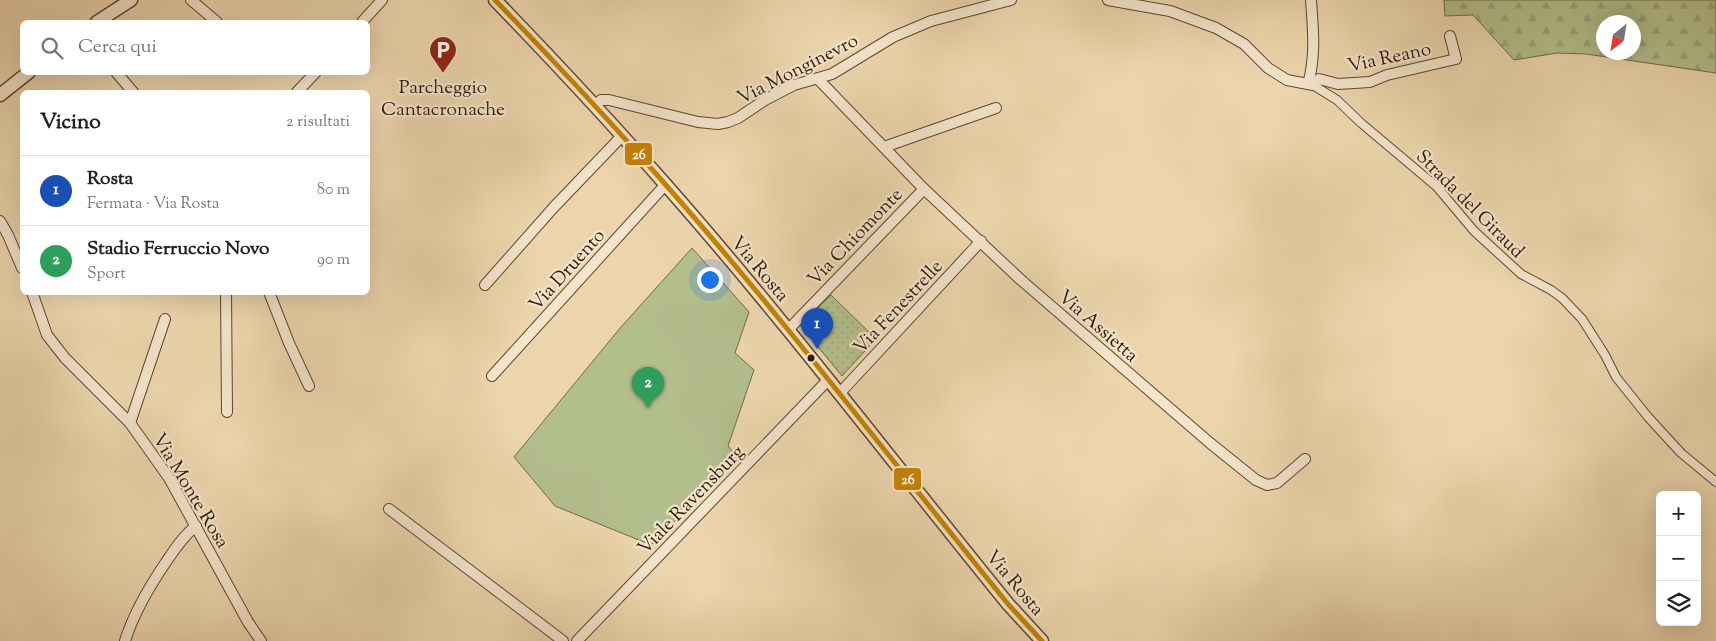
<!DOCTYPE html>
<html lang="it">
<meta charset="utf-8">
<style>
body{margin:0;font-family:"Sorts Mill Goudy",serif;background:#f2f2f2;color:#222}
.controls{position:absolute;right:15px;bottom:15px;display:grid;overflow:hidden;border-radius:8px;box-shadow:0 5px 20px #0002}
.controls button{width:45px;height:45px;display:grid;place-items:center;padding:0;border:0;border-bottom:1px solid #e0e0e0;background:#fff;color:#222;font:25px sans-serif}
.compass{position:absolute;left:1596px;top:15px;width:45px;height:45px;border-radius:50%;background:#fff;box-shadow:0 5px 20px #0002;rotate:210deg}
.you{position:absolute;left:709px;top:279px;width:18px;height:18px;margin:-12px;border:4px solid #fff;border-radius:50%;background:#1a73e8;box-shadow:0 0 0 8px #1a73e833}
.badge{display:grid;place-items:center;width:32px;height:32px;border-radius:50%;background:#8f2418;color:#fff;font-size:16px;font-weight:700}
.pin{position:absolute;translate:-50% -41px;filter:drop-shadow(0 1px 2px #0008)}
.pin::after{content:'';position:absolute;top:26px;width:18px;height:15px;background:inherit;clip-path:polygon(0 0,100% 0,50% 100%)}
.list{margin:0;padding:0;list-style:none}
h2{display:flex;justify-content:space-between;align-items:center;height:65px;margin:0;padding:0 20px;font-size:21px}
h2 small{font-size:16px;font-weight:400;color:#767676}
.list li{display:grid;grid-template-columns:32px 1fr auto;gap:15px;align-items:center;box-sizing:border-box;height:70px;padding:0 20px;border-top:1px solid #e0e0e0}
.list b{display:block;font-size:19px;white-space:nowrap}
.list p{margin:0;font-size:16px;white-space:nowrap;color:#767676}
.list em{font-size:16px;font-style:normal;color:#767676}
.icon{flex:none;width:28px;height:28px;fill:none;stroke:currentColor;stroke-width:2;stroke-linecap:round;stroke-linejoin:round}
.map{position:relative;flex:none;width:1716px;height:641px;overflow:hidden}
.search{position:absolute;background:#fff;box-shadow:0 5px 20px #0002;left:20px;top:20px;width:350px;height:55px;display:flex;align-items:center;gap:12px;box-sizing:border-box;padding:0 18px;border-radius:8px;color:#767676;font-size:19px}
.panel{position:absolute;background:#fff;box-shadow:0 5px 20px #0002;left:20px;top:90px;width:350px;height:205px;border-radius:8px}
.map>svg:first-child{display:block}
</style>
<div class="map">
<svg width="1716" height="641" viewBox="0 0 1716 641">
<defs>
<pattern id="forest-firs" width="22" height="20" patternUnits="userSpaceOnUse" patternTransform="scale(1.25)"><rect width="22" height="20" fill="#b3be8d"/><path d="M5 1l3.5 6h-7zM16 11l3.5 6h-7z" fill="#9aa378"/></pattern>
<pattern id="park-dots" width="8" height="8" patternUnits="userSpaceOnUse" patternTransform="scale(1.25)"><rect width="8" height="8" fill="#b3be8d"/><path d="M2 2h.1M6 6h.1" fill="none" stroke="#9aa378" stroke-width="1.8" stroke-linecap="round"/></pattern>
</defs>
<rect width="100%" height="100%" fill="#ecd5ad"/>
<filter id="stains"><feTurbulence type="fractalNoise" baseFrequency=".004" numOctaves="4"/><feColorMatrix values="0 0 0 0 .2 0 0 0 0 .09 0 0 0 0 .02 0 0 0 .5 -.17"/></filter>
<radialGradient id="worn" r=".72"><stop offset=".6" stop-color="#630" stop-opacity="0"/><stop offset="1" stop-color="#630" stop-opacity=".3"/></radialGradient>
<path fill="#b3be8d" stroke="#706a4a" d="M 692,248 L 749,312 L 735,353 L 754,370 L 728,446 L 738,458 L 651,545 L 555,506 L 514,457 L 621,327 Z"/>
<path fill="url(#forest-firs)" stroke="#706a4a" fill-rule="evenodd" d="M 1444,0 L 1716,0 L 1716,73 L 1586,54 L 1557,53 L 1514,60 L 1473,15 L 1445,16 ZM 1604,22 L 1634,22 L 1634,52 L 1604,52 Z"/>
<path fill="url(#park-dots)" stroke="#706a4a" d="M 831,295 L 876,339 L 842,376 L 800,325 Z"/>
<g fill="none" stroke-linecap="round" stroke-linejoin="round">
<defs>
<path id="pedestrian" d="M 1313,85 L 1337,100 L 1361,123 L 1437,187 L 1474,231 L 1521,274 L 1551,290 L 1562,298 L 1582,319 L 1605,355 L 1616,377 L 1648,417 L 1681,453 L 1716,482"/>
<g id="minor">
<path d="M 191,0 L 217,22"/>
<path d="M 1108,0 L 1170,11 L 1216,28 L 1244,44 L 1268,68 L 1287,80 L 1313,85 L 1319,79 L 1338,84 L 1370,82 L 1387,75 L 1456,59 L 1450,36"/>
<path d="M 362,22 L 382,0"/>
<path d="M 116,72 L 133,92"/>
<path d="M 818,79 L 924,189 L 1021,280 L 1210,443 L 1256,480 L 1267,485 L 1277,483 L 1305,459"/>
<path d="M 1308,84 C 1316,56 1313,28 1311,0"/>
<path d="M 297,92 L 316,72"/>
<path d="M 595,105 L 601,100 L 609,100 L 698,122 L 718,124 L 728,122 L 738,118 L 765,100 L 794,85 L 832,74 L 893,37 L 931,21 L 1011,0"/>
<path d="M 884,147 L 996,108"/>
<path d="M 0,221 L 8,235 L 22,268"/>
<path d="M 485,285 L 554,207 L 622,136"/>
<path d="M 32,292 L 47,335 L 65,358 L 130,423 L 169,478 L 248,622 L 261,641"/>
<path d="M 226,292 L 227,412"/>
<path d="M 269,292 L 289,343 L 309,386"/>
<path d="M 788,330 L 924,189"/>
<path d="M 492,376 L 666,184"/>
<path d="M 839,394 L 981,241"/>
<path d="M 130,423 L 165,319"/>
<path d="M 389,509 L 563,641"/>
<path d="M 125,641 C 134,612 149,587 166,562 C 175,549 184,535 196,526"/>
<path d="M 577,641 L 828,380"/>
</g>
<g id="tertiary">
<path d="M 495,0 C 553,60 610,121 665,184 C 785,320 894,464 1008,604 L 1042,641"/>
<path d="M 97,22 L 131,0"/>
<path d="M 0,95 L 29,72"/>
</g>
</defs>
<use href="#pedestrian" stroke="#5e4630" stroke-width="10"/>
<use href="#minor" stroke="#5e4630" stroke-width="12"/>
<use href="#tertiary" stroke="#5e4630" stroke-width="15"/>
<use href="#pedestrian" stroke="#f3e4ca" stroke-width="8"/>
<use href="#minor" stroke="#f3e4ca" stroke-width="10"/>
<use href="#tertiary" stroke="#f3e4ca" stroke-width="12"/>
<defs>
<path id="bus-1" d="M 495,0 C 553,60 610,121 665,184 C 785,320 894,464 1008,604 L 1042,641"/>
</defs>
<use href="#bus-1" stroke="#f3e4ca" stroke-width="9"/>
<use href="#bus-1" stroke="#c58202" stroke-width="5"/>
</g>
<defs>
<symbol id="parking-pin" viewBox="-11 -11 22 30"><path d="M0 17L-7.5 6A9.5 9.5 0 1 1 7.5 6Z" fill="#8f2418" stroke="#f3e4ca"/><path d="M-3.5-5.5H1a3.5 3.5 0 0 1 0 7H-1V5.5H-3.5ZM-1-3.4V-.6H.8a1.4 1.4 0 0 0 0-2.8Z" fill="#fff"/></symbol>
</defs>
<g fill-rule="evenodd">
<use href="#parking-pin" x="427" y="34" width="32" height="43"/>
</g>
<circle fill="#2e1706" stroke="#f3e4ca" stroke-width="2" cx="811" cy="358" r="4.5"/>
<g text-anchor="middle" stroke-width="4.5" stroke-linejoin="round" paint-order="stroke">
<g font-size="19" fill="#2e1706" stroke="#f3e4ca">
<text transform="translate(1389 56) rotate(-12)" y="7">Via Reano</text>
<text transform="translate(797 68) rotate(-27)" y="7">Via Monginevro</text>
<text transform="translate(1471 203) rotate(45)" y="7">Strada del Giraud</text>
<text transform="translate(854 236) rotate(-46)" y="7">Via Chiomonte</text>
<text transform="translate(761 268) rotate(50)" y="7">Via Rosta</text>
<text transform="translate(566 269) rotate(-48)" y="7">Via Druento</text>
<text transform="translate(897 306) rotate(-47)" y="7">Via Fenestrelle</text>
<text transform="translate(1099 325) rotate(41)" y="7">Via Assietta</text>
<text transform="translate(192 490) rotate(59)" y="7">Via Monte Rosa</text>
<text transform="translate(690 499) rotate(-46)" y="7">Viale Ravensburg</text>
<text transform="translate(1016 582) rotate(50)" y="7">Via Rosta</text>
</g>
<g font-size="19" fill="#2e1706" stroke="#f3e4ca">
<text x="443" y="93">Parcheggio<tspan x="443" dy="22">Cantacronache</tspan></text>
</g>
</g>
<g stroke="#f3e4ca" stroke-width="2">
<rect x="624" y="142" width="29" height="24" rx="5" fill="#c58202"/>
<rect x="893" y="467" width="29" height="24" rx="5" fill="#c58202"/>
</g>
<g font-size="14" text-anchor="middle" font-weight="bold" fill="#fff">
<text x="639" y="159">26</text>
<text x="908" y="484">26</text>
</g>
<rect width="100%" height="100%" filter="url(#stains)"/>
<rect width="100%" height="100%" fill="url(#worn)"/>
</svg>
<div class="controls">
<button>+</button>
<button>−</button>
<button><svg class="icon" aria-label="layers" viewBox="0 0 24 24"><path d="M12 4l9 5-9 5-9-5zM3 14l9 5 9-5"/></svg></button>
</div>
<svg class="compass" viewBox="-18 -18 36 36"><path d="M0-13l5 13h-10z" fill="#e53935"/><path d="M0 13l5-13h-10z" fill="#767676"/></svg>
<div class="you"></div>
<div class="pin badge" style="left:817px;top:349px;background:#1a4fb4">1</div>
<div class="pin badge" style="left:648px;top:408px;background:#2e9e5b">2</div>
<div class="search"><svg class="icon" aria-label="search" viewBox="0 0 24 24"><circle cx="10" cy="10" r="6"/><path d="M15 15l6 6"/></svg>Cerca qui</div>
<section class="panel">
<h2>Vicino<small>2 risultati</small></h2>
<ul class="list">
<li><span class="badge" style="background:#1a4fb4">1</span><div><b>Rosta</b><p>Fermata · Via Rosta</p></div><em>80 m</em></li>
<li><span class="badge" style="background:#2e9e5b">2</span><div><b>Stadio Ferruccio Novo</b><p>Sport</p></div><em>90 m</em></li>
</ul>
</section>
</div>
